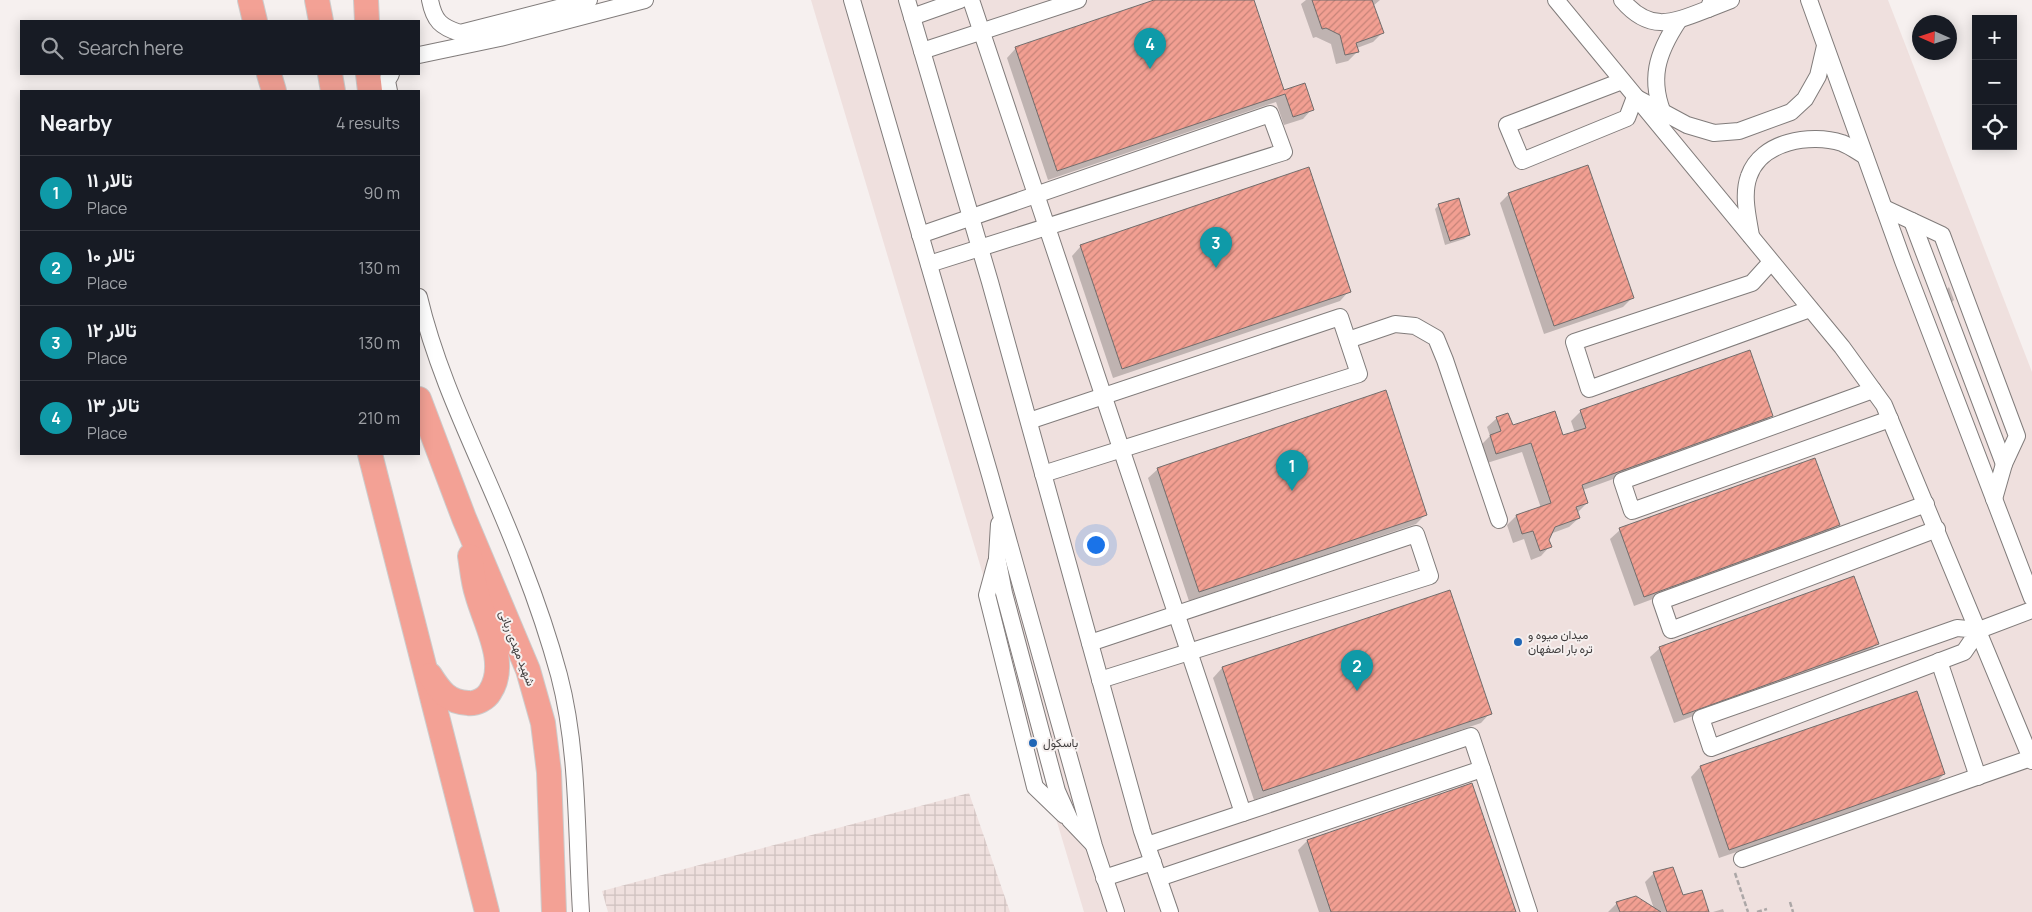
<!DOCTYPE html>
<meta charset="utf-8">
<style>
body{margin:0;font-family:Manrope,Vazirmatn,sans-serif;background:#20242c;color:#f1f3f6}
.controls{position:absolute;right:15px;top:15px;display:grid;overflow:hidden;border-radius:0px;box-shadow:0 2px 12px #0003}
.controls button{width:45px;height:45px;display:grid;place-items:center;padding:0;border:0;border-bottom:1px solid #363941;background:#171b24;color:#f1f3f6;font:25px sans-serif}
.compass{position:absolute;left:1912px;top:15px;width:45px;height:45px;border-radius:50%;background:#171b24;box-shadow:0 2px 12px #0003;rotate:273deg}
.you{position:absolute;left:1095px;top:544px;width:18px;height:18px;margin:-12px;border:4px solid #fff;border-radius:50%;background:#1a73e8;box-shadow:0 0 0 8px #1a73e833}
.badge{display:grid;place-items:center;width:32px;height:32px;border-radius:50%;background:#0b8043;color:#fff;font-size:16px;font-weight:700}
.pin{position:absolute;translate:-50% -41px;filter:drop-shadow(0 1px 2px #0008)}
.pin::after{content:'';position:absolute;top:26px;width:18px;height:15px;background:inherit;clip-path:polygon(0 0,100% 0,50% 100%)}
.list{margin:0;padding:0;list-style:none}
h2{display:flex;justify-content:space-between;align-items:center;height:65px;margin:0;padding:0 20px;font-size:21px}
h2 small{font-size:16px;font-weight:400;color:#9ea1a6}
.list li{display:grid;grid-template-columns:32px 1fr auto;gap:15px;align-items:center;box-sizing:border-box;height:75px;padding:0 20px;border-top:1px solid #363941}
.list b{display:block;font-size:19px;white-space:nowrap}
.list p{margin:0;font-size:16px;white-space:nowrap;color:#9ea1a6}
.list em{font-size:16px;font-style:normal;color:#9ea1a6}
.icon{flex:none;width:28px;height:28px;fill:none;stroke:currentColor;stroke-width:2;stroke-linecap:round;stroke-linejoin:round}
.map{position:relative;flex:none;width:2032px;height:912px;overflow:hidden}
.search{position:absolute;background:#171b24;box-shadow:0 2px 12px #0003;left:20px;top:20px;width:400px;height:55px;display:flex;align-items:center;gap:12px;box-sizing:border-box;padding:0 18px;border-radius:0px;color:#9ea1a6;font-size:19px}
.panel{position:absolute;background:#171b24;box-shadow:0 2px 12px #0003;left:20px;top:90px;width:400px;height:365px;border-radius:0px}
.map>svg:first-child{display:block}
</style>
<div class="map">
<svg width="2032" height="912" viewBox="0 0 2032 912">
<defs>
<pattern id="industrial-grid" width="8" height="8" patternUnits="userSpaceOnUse" patternTransform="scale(1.25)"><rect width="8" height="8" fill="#efe0de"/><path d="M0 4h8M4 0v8" fill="none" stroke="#cec1bf"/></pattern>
<pattern id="building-hatch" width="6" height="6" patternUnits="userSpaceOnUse" patternTransform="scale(1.25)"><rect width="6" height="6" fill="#f29f92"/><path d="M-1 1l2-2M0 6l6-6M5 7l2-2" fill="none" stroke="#c58378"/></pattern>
</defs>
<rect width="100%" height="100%" fill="#f6f0ef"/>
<path fill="#efe0de" d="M 811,0 L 1888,0 L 2032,372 L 2032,912 L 1084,912 Z"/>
<path fill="url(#industrial-grid)" d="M 969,793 L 1010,912 L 608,912 L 602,891 Z"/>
<g fill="#0003">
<path d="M 1158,0 L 1253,0 L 1283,92 L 1312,109 L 1303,119 L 1284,125 L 1276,102 L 1048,180 L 1007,58 L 1016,48 Z"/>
<path d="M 1306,0 L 1380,0 L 1373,6 L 1382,33 L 1373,42 L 1357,48 L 1358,51 L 1348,61 L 1336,64 L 1331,44 L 1316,37 L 1313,38 L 1301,4 Z"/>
<path d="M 1509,194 L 1632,298 L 1623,307 L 1544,334 L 1500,203 Z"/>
<path d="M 1439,205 L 1469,235 L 1464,239 L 1445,245 L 1435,209 Z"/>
<path d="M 1081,246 L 1349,291 L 1340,301 L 1113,378 L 1072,256 Z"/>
<path d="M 1949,287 L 1954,300 L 1950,304 L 1944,292 Z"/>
<path d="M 1581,411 L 1772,415 L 1762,425 L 1583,490 L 1587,503 L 1577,513 L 1579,518 L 1569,527 L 1550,534 L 1548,539 L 1550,546 L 1541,556 L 1531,560 L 1524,539 L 1513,543 L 1507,525 L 1516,516 L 1541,508 L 1522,452 L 1487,463 L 1481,445 L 1490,436 L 1487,427 L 1497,418 L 1512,427 L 1562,437 L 1575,433 L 1571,421 Z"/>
<path d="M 1815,459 L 1838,525 L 1829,534 L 1634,606 L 1610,539 L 1620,530 Z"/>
<path d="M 1158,469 L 1426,514 L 1416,524 L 1189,601 L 1148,478 Z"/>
<path d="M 1449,591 L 1490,713 L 1481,723 L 1254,800 L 1213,678 L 1222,668 Z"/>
<path d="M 1877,643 L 1868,653 L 1674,723 L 1650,657 L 1660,648 Z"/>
<path d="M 1700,767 L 1944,774 L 1935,784 L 1719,858 L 1691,777 Z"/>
<path d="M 1307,841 L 1515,912 L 1319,912 L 1298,850 Z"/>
<path d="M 1654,873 L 1682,897 L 1708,912 L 1608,912 L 1617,903 L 1654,909 L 1645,882 Z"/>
<path d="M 1723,909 L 1724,912 L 1713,912 Z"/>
</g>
<g fill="url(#building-hatch)" stroke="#726d6c">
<path d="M 1154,0 L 1254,0 L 1284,90 L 1305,83 L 1314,110 L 1293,117 L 1285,94 L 1057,171 L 1015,47 Z"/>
<path d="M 1312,0 L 1372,0 L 1384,33 L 1356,43 L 1359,52 L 1345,55 L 1340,35 L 1326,28 L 1322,29 Z"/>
<path d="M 1588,165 L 1634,298 L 1554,326 L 1508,193 Z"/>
<path d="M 1309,167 L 1351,292 L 1122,369 L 1080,245 Z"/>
<path d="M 1459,198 L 1470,235 L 1450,241 L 1438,204 Z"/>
<path d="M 1750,350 L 1773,416 L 1582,485 L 1588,503 L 1576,507 L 1580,518 L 1555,527 L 1549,540 L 1552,547 L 1540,551 L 1533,531 L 1522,534 L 1516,515 L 1551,503 L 1531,443 L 1496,454 L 1490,435 L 1501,431 L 1496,417 L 1508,413 L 1513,425 L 1555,411 L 1563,435 L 1586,428 L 1580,410 Z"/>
<path d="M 1386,390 L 1427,515 L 1199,592 L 1157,468 Z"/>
<path d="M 1815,458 L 1840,525 L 1644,597 L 1619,528 Z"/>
<path d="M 1854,576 L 1879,644 L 1683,715 L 1659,647 Z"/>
<path d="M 1450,590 L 1492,714 L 1263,791 L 1222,667 Z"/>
<path d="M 1917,691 L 1945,774 L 1729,850 L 1700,766 Z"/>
<path d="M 1472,783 L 1516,912 L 1331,912 L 1307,840 Z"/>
<path d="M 1673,867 L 1683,895 L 1702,890 L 1709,912 L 1667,912 L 1653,872 Z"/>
<path d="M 1636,896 L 1661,912 L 1620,912 L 1616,902 Z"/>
</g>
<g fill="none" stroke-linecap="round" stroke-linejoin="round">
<defs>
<g id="minor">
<path d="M 430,0 C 434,21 441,27 460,33 L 589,0"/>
<path d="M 852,0 L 990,475 L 1094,846 L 1116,912"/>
<path d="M 907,0 L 990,282 L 1142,831 L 1170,912"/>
<path d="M 971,0 L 1243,813 L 1471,736 L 1482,769 L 1159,878"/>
<path d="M 1556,0 L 1842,347 L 1884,405 L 2032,761"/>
<path d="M 1622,0 C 1650,33 1672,23 1708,9 L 1712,0"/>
<path d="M 1809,0 L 1903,261 L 2032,598"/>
<path d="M 1708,9 L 1731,0"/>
<path d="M 912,17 L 960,0"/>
<path d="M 922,51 L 1078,0"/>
<path d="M 419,55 L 500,38 L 645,0"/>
<path d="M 1622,81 L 1507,125 L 1522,161 L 1627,118 L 1635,97 L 1687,125 L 1714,133 L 1739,131 L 1791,112 L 1805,99 L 1818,76 L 1825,46"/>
<path d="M 389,91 L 387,81 L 391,74"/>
<path d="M 1665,118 C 1648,80 1657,53 1679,20"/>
<path d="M 1884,208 L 1942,235 L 2017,436 L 2004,464 L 1994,499"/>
<path d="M 1912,221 L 2004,464"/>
<path d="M 920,235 L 1270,114 L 1284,152 L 929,264"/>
<path d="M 1751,236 C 1748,217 1742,195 1749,176 C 1761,141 1811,133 1842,143 C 1850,146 1858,152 1865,156"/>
<path d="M 1771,262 L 1752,283 L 1574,342 L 1589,389 L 1810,309"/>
<path d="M 419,297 C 441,390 489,475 522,564 C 536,600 549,638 559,675 C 579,751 576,834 581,912"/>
<path d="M 1348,340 L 1395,324 L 1415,326 L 1436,338 L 1445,360 L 1499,520"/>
<path d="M 1873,390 L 1622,481 L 1632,511 L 1890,419"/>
<path d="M 1029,421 L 1340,317 L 1359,374 L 1043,474"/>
<path d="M 1926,504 L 1661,601 L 1671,630 L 1937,529"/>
<path d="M 999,524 L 997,557 L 1004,593 L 1057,791 L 1070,820 L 1092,843"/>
<path d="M 996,562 L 987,595 L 1035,787 L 1064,815"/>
<path d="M 1979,630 L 1964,652 L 1711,748 L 1701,718 L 1957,628 L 1979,630 L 2032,610"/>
<path d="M 1090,643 L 1416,534 L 1430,576 L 1100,680"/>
<path d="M 1939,661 L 1978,777"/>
<path d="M 1482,769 L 1529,912"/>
<path d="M 1147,845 L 1243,813"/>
<path d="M 1742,859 L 2031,758"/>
<path d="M 1104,878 L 1153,862"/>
</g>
<g id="highway">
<path d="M 250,0 L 255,21"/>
<path d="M 317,0 L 321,21"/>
<path d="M 366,0 L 367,21"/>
<path d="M 269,74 L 274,91"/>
<path d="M 330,74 L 333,91"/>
<path d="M 368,74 L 370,91"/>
<path d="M 419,399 L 464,518 L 528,670 L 543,723 L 549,772 L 554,912"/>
<path d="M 370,454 L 487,912"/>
<path d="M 430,675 C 440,691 448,702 468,703 C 476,704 486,699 490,692 C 509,663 485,624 477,594 C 473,582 472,568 470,556"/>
</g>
</defs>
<use href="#minor" stroke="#817c7b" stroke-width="18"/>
<use href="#highway" stroke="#cdcccc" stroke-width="26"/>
<g stroke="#aca7a7" stroke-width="2.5" stroke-dasharray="5 2.5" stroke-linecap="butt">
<path d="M 1735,873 L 1748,912"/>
<path d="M 1790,902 L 1793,912"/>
<path d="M 1757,912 L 1767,909"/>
</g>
<use href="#minor" stroke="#fff" stroke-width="16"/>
<use href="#highway" stroke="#f3a195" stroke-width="24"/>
</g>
<g fill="#1f66b6" stroke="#f6f0ef" stroke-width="2">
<circle cx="1518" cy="642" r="5"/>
<circle cx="1033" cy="743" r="5"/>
</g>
<g text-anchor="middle" stroke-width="4" stroke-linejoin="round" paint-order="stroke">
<g font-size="12" fill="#3f3c3c" stroke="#f6f0ef" text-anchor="start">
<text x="1528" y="639">میدان میوه و<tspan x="1528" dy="14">تره بار اصفهان</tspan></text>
<text x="1043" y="747">باسكول</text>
</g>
<g font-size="12" fill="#3f3c3c" stroke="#f6f0ef">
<text transform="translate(517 648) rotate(69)" y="4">شهید مهدی ربانی</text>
</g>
</g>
</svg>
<div class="controls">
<button>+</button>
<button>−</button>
<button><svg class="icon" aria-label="locate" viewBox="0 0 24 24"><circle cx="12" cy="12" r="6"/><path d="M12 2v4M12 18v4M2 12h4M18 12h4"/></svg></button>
</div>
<svg class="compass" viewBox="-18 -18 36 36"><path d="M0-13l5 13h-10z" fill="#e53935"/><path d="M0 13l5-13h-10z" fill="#9ea1a6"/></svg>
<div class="you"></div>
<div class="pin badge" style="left:1292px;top:491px;background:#0f9aa8">1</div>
<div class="pin badge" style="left:1357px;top:691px;background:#0f9aa8">2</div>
<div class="pin badge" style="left:1216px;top:268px;background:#0f9aa8">3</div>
<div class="pin badge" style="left:1150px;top:69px;background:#0f9aa8">4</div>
<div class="search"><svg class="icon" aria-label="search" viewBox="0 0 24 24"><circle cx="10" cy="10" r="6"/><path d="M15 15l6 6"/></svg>Search here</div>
<section class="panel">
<h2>Nearby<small>4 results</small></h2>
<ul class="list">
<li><span class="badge" style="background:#0f9aa8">1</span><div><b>تالار ۱۱</b><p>Place</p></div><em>90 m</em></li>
<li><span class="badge" style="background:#0f9aa8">2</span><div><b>تالار ۱۰</b><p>Place</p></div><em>130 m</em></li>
<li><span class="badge" style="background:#0f9aa8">3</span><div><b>تالار ۱۲</b><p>Place</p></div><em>130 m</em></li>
<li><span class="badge" style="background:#0f9aa8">4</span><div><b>تالار ۱۳</b><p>Place</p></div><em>210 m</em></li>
</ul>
</section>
</div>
